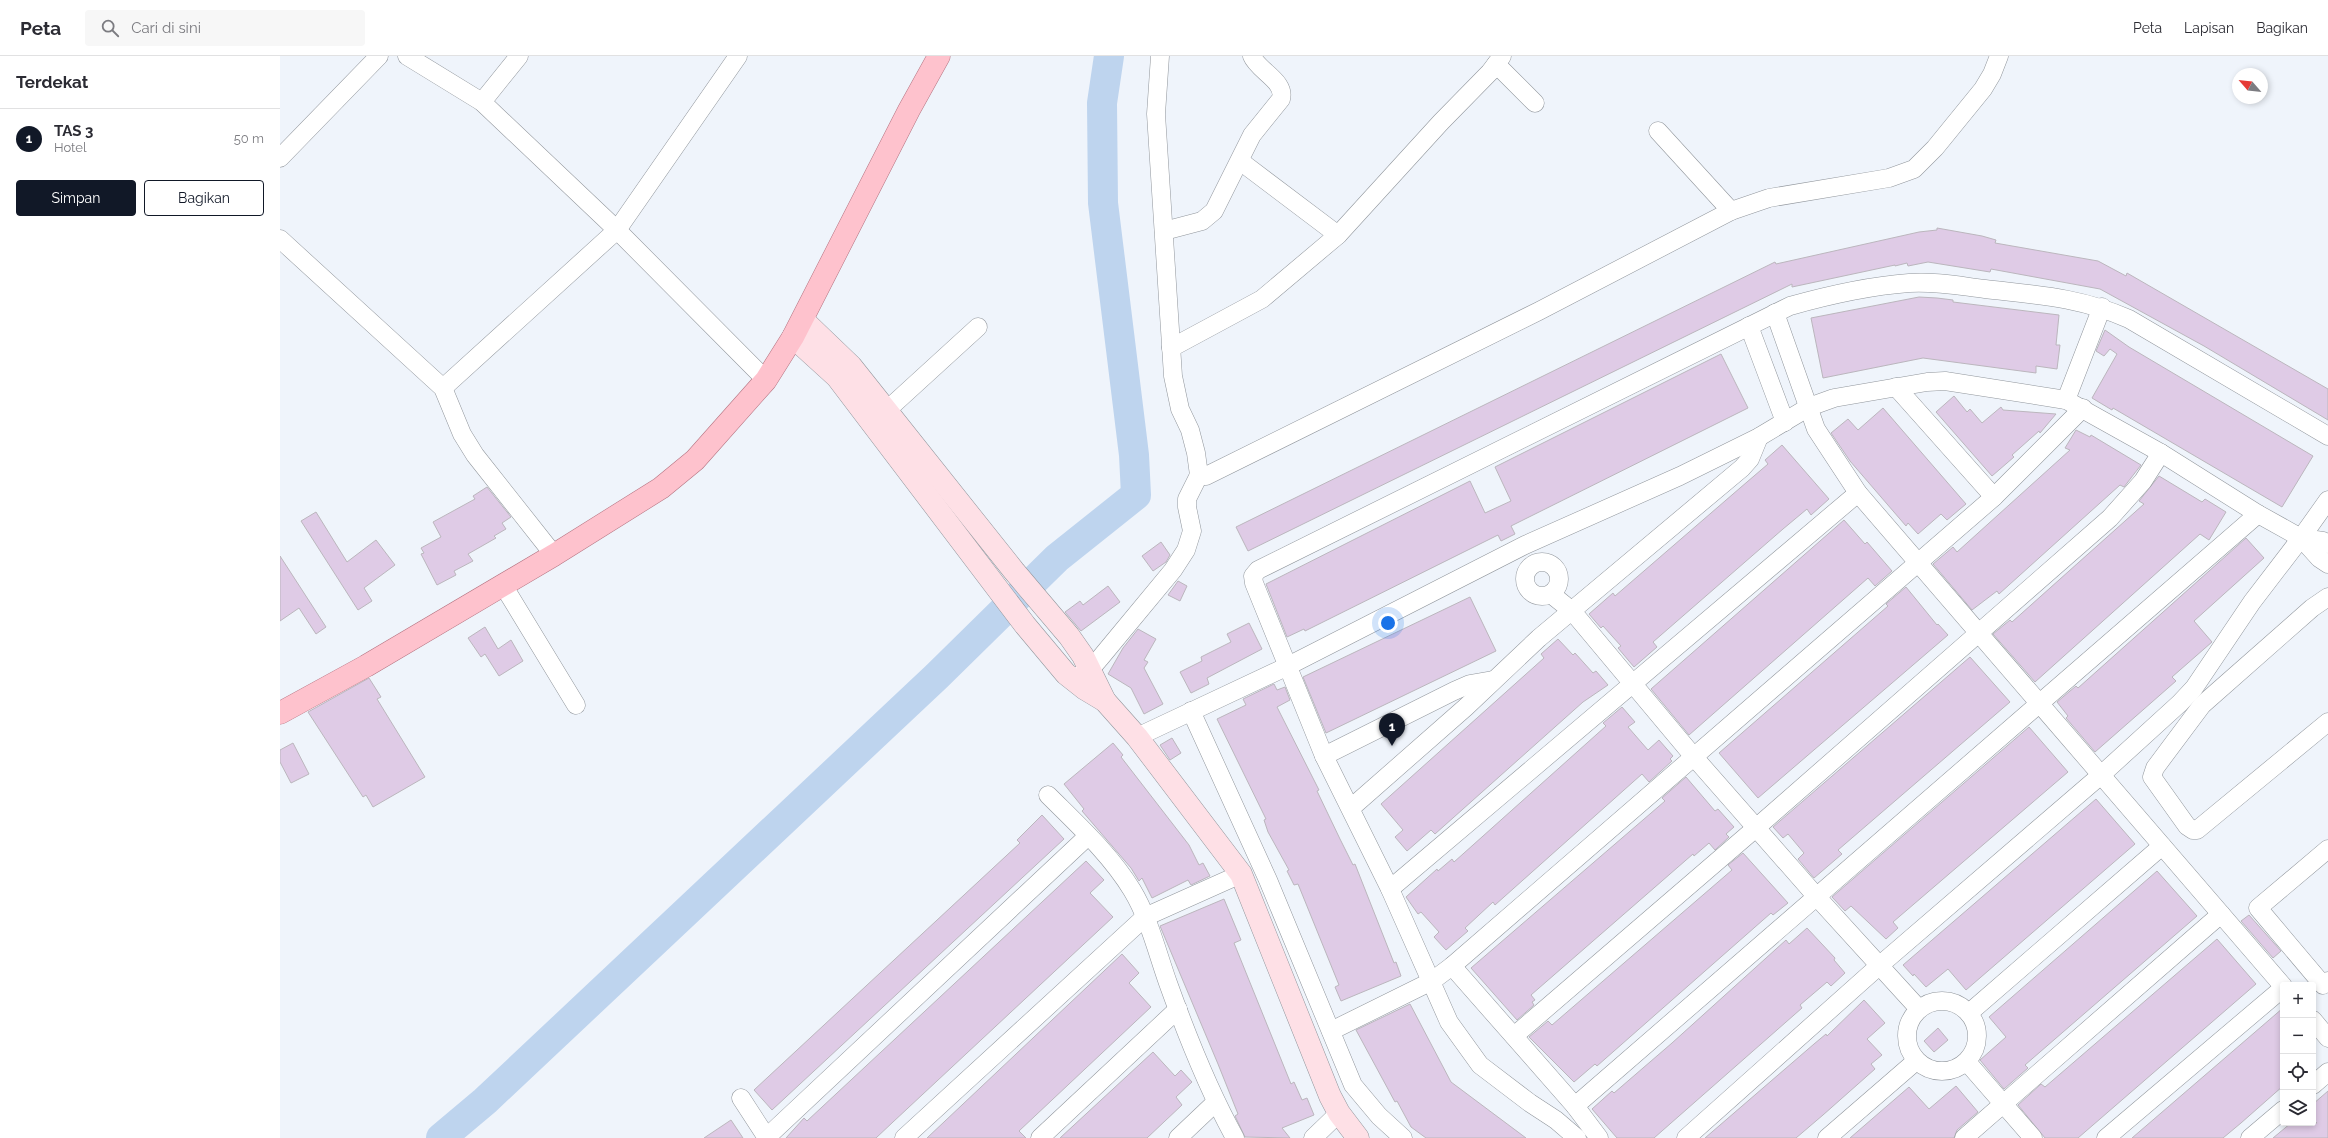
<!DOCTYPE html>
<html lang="id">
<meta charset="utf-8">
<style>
body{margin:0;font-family:Raleway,sans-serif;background:#f7f7f7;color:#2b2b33}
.controls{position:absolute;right:12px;bottom:12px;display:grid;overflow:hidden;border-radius:4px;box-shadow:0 2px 6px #0003}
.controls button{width:36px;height:36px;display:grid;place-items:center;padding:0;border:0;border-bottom:1px solid #e1e1e2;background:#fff;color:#2b2b33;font:20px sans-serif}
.compass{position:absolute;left:1952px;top:12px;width:36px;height:36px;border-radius:50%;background:#fff;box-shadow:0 2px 6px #0003;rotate:298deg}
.you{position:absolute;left:1108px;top:567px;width:14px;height:14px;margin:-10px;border:3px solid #fff;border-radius:50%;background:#1a73e8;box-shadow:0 0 0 6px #1a73e833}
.badge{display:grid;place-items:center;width:26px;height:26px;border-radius:50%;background:#111827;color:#fff;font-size:13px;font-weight:700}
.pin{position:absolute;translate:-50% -33px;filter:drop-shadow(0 1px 2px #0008)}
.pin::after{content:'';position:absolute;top:21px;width:14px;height:12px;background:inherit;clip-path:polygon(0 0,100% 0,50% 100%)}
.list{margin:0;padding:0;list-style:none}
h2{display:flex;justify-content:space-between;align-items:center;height:52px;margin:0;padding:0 16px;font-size:17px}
h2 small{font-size:13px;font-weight:400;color:#7c7c81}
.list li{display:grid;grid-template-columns:26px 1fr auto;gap:12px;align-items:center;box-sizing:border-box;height:60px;padding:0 16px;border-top:1px solid #e1e1e2}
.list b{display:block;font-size:15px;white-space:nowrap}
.list p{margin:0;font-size:13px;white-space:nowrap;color:#7c7c81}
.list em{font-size:13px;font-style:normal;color:#7c7c81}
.actions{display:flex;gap:8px;padding:12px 16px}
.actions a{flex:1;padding:9px 0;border:1px solid #111827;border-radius:4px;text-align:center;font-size:14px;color:#111827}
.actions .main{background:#111827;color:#fff}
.icon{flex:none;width:22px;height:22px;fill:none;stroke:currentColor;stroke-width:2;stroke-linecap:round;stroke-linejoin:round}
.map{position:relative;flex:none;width:2048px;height:1082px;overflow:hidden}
header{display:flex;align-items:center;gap:24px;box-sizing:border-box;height:56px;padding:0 20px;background:#fff;border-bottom:1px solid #e1e1e2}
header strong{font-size:19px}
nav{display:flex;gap:22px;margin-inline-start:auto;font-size:14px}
.search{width:280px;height:36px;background:#f7f7f7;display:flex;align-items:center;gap:10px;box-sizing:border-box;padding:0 14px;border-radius:4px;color:#7c7c81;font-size:15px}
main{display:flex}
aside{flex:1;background:#fff}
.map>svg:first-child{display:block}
</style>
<header>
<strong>Peta</strong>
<div class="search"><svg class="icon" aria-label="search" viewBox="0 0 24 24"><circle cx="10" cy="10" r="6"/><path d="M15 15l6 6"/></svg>Cari di sini</div>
<nav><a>Peta</a><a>Lapisan</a><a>Bagikan</a></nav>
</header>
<main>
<aside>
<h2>Terdekat<small></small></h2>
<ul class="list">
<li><span class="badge">1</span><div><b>TAS 3</b><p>Hotel</p></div><em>50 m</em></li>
</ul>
<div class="actions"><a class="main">Simpan</a><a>Bagikan</a></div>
</aside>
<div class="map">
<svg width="2048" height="1082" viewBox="0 0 2048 1082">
<rect width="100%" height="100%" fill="#eff4fb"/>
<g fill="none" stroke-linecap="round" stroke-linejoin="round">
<path stroke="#bed4ee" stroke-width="30" d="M 161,1082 L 205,1045 L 657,620 L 777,502 L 856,439 L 854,399 L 823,147 L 822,47 L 829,0"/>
</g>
<g fill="#dfcbe6" stroke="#bbb6bd">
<path d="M 1657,172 L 1702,180 L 1716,184 L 1715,187 L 1818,205 L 1846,220 L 1847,217 L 2048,333 L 2048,364 L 1924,290 L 1820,233 L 1711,213 L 1710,216 L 1648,206 L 1628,210 L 1627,207 L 1615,210 L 1615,209 L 1512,231 L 1512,228 L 968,495 L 956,471 L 1495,206 L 1496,208 L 1639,176 L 1657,174 Z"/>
<path d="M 1639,241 L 1657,242 L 1673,244 L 1673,246 L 1779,259 L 1776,289 L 1780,289 L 1777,313 L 1756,310 L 1756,317 L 1643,302 L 1543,322 L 1531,262 Z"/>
<path d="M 1825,274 L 1849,291 L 2033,400 L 2002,451 L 1833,352 L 1832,354 L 1812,342 L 1837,298 L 1830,293 L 1824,300 L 1816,295 Z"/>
<path d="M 1441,298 L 1468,352 L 1231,470 L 1235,478 L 1221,485 L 1218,479 L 1025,575 L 1024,573 L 1007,581 L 986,528 L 1190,425 L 1205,457 L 1231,445 L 1215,411 Z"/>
<path d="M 1674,340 L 1687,356 L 1690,353 L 1702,367 L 1721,351 L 1723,354 L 1776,358 L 1760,377 L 1759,375 L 1732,399 L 1734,401 L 1712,420 L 1656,356 Z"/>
<path d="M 1603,352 L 1686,448 L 1667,464 L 1661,458 L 1638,478 L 1628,467 L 1626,470 L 1570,405 L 1551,377 L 1568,363 L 1578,374 Z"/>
<path d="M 1796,374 L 1810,381 L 1811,379 L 1861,409 L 1844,431 L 1840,429 L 1719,538 L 1717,535 L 1692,554 L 1653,508 L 1673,491 L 1677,496 L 1790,394 L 1785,392 Z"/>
<path d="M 1502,389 L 1549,443 L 1531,459 L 1527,453 L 1503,473 L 1373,586 L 1377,591 L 1354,611 L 1338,592 L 1341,590 L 1323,570 L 1321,572 L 1309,558 L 1333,537 L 1335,540 L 1460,432 L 1488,408 L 1485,404 Z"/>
<path d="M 1879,420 L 1922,446 L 1925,443 L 1946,456 L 1929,484 L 1920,478 L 1755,626 L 1713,578 L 1730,564 L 1732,566 L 1864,448 L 1859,445 Z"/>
<path d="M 207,431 L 231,461 L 222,467 L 226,473 L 214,480 L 216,482 L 188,498 L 193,505 L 174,515 L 176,519 L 157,529 L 141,498 L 144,497 L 141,492 L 161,481 L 153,466 L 195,443 L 193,440 Z"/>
<path d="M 36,456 L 67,506 L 96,484 L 115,509 L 84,532 L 92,545 L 78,554 L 21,465 Z"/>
<path d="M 1564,464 L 1585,488 L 1587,486 L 1612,515 L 1595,530 L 1588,522 L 1409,679 L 1371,633 Z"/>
<path d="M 1966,482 L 1984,502 L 1914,565 L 1932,586 L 1892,621 L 1896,625 L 1815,696 L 1786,662 L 1788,660 L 1777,646 L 1796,630 L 1798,632 Z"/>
<path d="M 881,486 L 890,499 L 886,506 L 873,515 L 862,500 Z"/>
<path d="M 0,500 L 46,571 L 36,578 L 19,552 L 0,565 Z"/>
<path d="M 898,525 L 907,530 L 900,545 L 888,539 Z"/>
<path d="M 828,530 L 840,546 L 801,575 L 785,556 L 800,545 L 803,549 Z"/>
<path d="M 1626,531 L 1657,569 L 1658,568 L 1668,579 L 1478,742 L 1439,697 L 1608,550 L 1606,548 Z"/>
<path d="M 1190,541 L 1216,595 L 1046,677 L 1023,621 Z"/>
<path d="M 969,567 L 982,593 L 927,622 L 929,628 L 911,637 L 900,616 L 922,605 L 921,601 L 951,586 L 947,578 Z"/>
<path d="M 205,571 L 218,593 L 231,584 L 243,605 L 219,620 L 205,598 L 201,601 L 188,582 Z"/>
<path d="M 858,573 L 876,583 L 864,604 L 868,606 L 864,612 L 883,648 L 864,658 L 851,632 L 828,618 L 843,592 Z"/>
<path d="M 1278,583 L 1293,599 L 1295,597 L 1313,617 L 1316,615 L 1328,629 L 1303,646 L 1155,778 L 1151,774 L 1127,795 L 1115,781 L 1123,774 L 1101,748 L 1264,602 L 1261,598 Z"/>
<path d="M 1690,601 L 1730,646 L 1558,794 L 1562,798 L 1534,822 L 1518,803 L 1524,797 L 1508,778 L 1503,782 L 1493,771 Z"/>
<path d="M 89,622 L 101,641 L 97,643 L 145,721 L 93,751 L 86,739 L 83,741 L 28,656 Z"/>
<path d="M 994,628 L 997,634 L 1005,631 L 1010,644 L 997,651 L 1039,734 L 1037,735 L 1060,783 L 1073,809 L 1075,808 L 1114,907 L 1116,906 L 1121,920 L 1061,945 L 1055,931 L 1059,929 L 1018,828 L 1014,829 L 1007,815 L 1009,814 L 988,776 L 984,764 L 986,763 L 937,663 L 966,649 L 963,643 Z"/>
<path d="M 1342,651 L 1355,666 L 1348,671 L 1368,694 L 1379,684 L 1393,700 L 1390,703 L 1392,705 L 1369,726 L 1362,718 L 1215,849 L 1213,846 L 1185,872 L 1188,875 L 1166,894 L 1154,881 L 1159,876 L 1141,856 L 1138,858 L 1126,841 L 1157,813 L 1158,815 L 1172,803 L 1174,806 L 1326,670 L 1323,667 Z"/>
<path d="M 1749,671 L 1788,716 L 1613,866 L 1618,872 L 1606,883 L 1571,850 L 1565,855 L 1552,841 Z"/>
<path d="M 892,682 L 901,697 L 890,704 L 880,689 Z"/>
<path d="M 13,687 L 29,718 L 11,727 L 0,706 L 0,694 Z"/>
<path d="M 833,687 L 843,699 L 841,701 L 909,789 L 919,809 L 923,807 L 930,820 L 911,829 L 908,824 L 872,842 L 862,822 L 859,825 L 851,812 L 802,755 L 804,753 L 784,728 Z"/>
<path d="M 1406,721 L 1435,755 L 1438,753 L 1454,771 L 1446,778 L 1449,781 L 1435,794 L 1429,787 L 1414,800 L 1413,798 L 1251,939 L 1255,944 L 1252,946 L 1254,949 L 1237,964 L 1191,912 L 1385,745 L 1382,742 Z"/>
<path d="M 1816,743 L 1855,788 L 1686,934 L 1668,913 L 1646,931 L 1634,918 L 1633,920 L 1623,909 Z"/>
<path d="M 762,759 L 784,783 L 492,1054 L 474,1034 L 740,787 L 737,784 Z"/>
<path d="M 1463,797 L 1508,847 L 1493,859 L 1491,857 L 1317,1010 L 1315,1008 L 1294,1026 L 1249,981 L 1268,965 L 1272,969 L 1452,814 L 1448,809 Z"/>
<path d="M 806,805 L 824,824 L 810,837 L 833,861 L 613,1066 L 596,1082 L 506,1082 L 524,1062 L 527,1065 Z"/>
<path d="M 1877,815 L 1917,860 L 1745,1009 L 1748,1012 L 1724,1033 L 1700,1004 L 1726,981 L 1709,961 Z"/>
<path d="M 944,843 L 961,884 L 954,887 L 1011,1028 L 1014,1026 L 1022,1044 L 1027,1042 L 1034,1059 L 1002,1072 L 1010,1082 L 965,1081 L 955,1060 L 958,1058 L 938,1008 L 880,870 Z"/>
<path d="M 1969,859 L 2001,895 L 1993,902 L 1961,865 Z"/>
<path d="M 1527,872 L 1555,902 L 1554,904 L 1565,917 L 1551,930 L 1547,926 L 1520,949 L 1522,952 L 1374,1082 L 1337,1082 L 1312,1053 L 1332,1035 L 1334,1037 L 1392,987 L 1506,884 L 1509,888 Z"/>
<path d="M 1937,883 L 1976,928 L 1798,1082 L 1765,1082 L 1738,1049 L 1761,1028 L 1765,1031 Z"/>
<path d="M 842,898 L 859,917 L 849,927 L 871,951 L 739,1075 L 746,1082 L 647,1082 Z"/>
<path d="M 1584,944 L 1605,967 L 1587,983 L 1602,999 L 1591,1008 L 1595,1013 L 1543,1059 L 1516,1082 L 1425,1082 L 1534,988 L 1546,978 L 1547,980 Z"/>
<path d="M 1130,948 L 1171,1026 L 1246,1082 L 1146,1082 L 1131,1071 L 1117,1045 L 1115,1046 L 1076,974 Z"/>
<path d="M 2003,952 L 2003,1030 L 1961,1067 L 1943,1082 L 1852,1082 Z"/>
<path d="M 1658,972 L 1668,984 L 1654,996 L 1644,985 Z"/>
<path d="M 873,996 L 895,1020 L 901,1014 L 912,1026 L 896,1041 L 902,1049 L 867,1082 L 780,1082 Z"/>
<path d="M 1676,1030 L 1698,1056 L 1677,1074 L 1674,1082 L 1570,1082 L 1629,1031 L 1649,1053 Z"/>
<path d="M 2048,1035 L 2048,1082 L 1993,1082 L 2011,1067 L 2037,1067 L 2033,1063 L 2033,1048 Z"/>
<path d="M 451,1064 L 463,1082 L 424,1082 Z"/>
</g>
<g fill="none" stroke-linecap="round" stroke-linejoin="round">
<defs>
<g id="street">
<path d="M 127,0 L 202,46 L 337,174 L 486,324"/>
<path d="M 880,0 L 876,58 L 893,320 L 900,353 L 910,374 L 916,397 L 919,419 L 926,420 L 1259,255 L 1451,155 L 1489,142 L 1609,122 L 1634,113 L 1655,92 L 1703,33 L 1712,18 L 1719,0"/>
<path d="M 1216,8 L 1255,47"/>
<path d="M 202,46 L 239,0"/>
<path d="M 1378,75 L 1451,155"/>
<path d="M 0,102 L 99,0"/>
<path d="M 960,105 L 1058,179"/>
<path d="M 884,175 L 922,165 L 934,155 L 972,79 L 1001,43 C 1006,25 978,15 972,0"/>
<path d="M 0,183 L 163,332 L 182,378 L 195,399 L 274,499"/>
<path d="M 1495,257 L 1536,373 L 1578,437 L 2003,930"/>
<path d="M 1469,270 L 1505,366"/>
<path d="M 891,292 L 982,243 L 1058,179 L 1161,66 L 1210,16 L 1222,0"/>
<path d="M 1616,331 L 1714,441"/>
<path d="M 163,332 L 337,174 L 458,0"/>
<path d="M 1786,344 L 1822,251"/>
<path d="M 606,355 L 698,271"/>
<path d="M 2021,482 L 2039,502 L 2048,508"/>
<path d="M 2021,482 L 2043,485 L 2048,488"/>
<circle cx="1262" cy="523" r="17"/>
<path d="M 223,529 L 296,649"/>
<path d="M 1271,538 L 1292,555 L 1414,701 L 1536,840 L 1639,953"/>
<path d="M 2048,541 L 2032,552 L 1922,649 L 1875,712 L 1872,721 L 1907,770 L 1913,774 L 1917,774 L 2048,666"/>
<path d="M 798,620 L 809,615 L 821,601 L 893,514 L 906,494 L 912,475 L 907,451 L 907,443 L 919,419"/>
<path d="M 911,655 L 988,824 L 1073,1029 L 1099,1060 L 1123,1082"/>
<path d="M 857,681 L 1008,610 L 1245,489 L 1400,420 L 1479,381 L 1529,351 L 1554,342 L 1647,326 L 1665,325 L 1786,344 L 1881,397 L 1978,458 L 2021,482 L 2048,444"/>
<path d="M 1044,700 L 1174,635 L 1190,628 L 1213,624"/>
<path d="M 768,739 C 798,769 830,798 852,834 C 869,862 877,896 888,927 C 907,980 928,1033 955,1082"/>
<path d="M 1071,752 L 1186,651 L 1259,582 L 1462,412 L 1470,403 L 1479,381"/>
<path d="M 2048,793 L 1978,852 L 2043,929 L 2048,925"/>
<path d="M 1110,833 L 1578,437"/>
<path d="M 1172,910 L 1295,1050 L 1319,1082"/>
<circle cx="1662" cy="980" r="35"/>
<path d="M 1689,957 L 1882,790"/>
<path d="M 2033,964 L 2048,982"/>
<path d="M 1051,975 L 1152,925 L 1172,910 L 1714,441 L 1803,352"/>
<path d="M 1234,980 L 1477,771 L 1830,462 L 1863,425 L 1881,397"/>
<path d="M 1687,1006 L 1753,1082"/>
<path d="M 2033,1029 L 2048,1016"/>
<path d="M 461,1042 L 487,1082"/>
<path d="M 1295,1050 L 1978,458"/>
<path d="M 487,1081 L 808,780"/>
<path d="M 624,1082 L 865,861 L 961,818"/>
<path d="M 760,1082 L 898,953"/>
<path d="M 898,1082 L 936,1046"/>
<path d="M 1033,1082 L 1059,1057"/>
<path d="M 1297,1082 L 1276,1064 L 1250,1047 L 1200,1009 L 1169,966 L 1110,833 L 1044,700 L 974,527 L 973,520 L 978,514 L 1510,250 C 1549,239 1589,230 1629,227 C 1654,225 1680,230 1705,233 C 1757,239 1799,241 1849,263 L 2048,380"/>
<path d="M 1406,1082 L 1600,909 L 1821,719 L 1900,647 L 1914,632 L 1972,546 L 2021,482"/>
<path d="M 1547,1082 L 1636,1005"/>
<path d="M 1684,1082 L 1941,858"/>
<path d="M 1826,1082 L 2003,932"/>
<path d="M 1970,1082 L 2003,1054"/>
</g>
<g id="secondary">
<path d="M 523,264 L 571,310 L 734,515 L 789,580 L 803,600 L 825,645 L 857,681 L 961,818 L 1050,1040 L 1059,1057 L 1078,1082"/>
<path d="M 513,281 L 557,321 L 745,569 L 786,618 L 805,633 L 825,645"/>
</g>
<path id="primary" d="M 0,657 L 86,610 L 274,499 L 381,432 L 415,404 L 486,324 L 513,281 L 629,54 L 659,0"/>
</defs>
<use href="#street" stroke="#91969c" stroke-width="19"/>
<use href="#secondary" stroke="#91969c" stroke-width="23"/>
<use href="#primary" stroke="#b47380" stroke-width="23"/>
<use href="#street" stroke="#fff" stroke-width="18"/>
<use href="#secondary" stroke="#fee0e6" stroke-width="22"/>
<use href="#primary" stroke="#fec2cd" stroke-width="22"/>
</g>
</svg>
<div class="controls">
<button>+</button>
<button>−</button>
<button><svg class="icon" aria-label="locate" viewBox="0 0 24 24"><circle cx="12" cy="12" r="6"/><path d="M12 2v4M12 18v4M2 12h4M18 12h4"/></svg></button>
<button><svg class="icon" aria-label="layers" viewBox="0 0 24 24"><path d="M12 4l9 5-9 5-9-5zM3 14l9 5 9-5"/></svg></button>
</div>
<svg class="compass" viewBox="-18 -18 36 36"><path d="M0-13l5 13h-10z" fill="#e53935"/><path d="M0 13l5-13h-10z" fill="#7c7c81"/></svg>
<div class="you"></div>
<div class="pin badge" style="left:1112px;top:690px">1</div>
</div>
</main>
